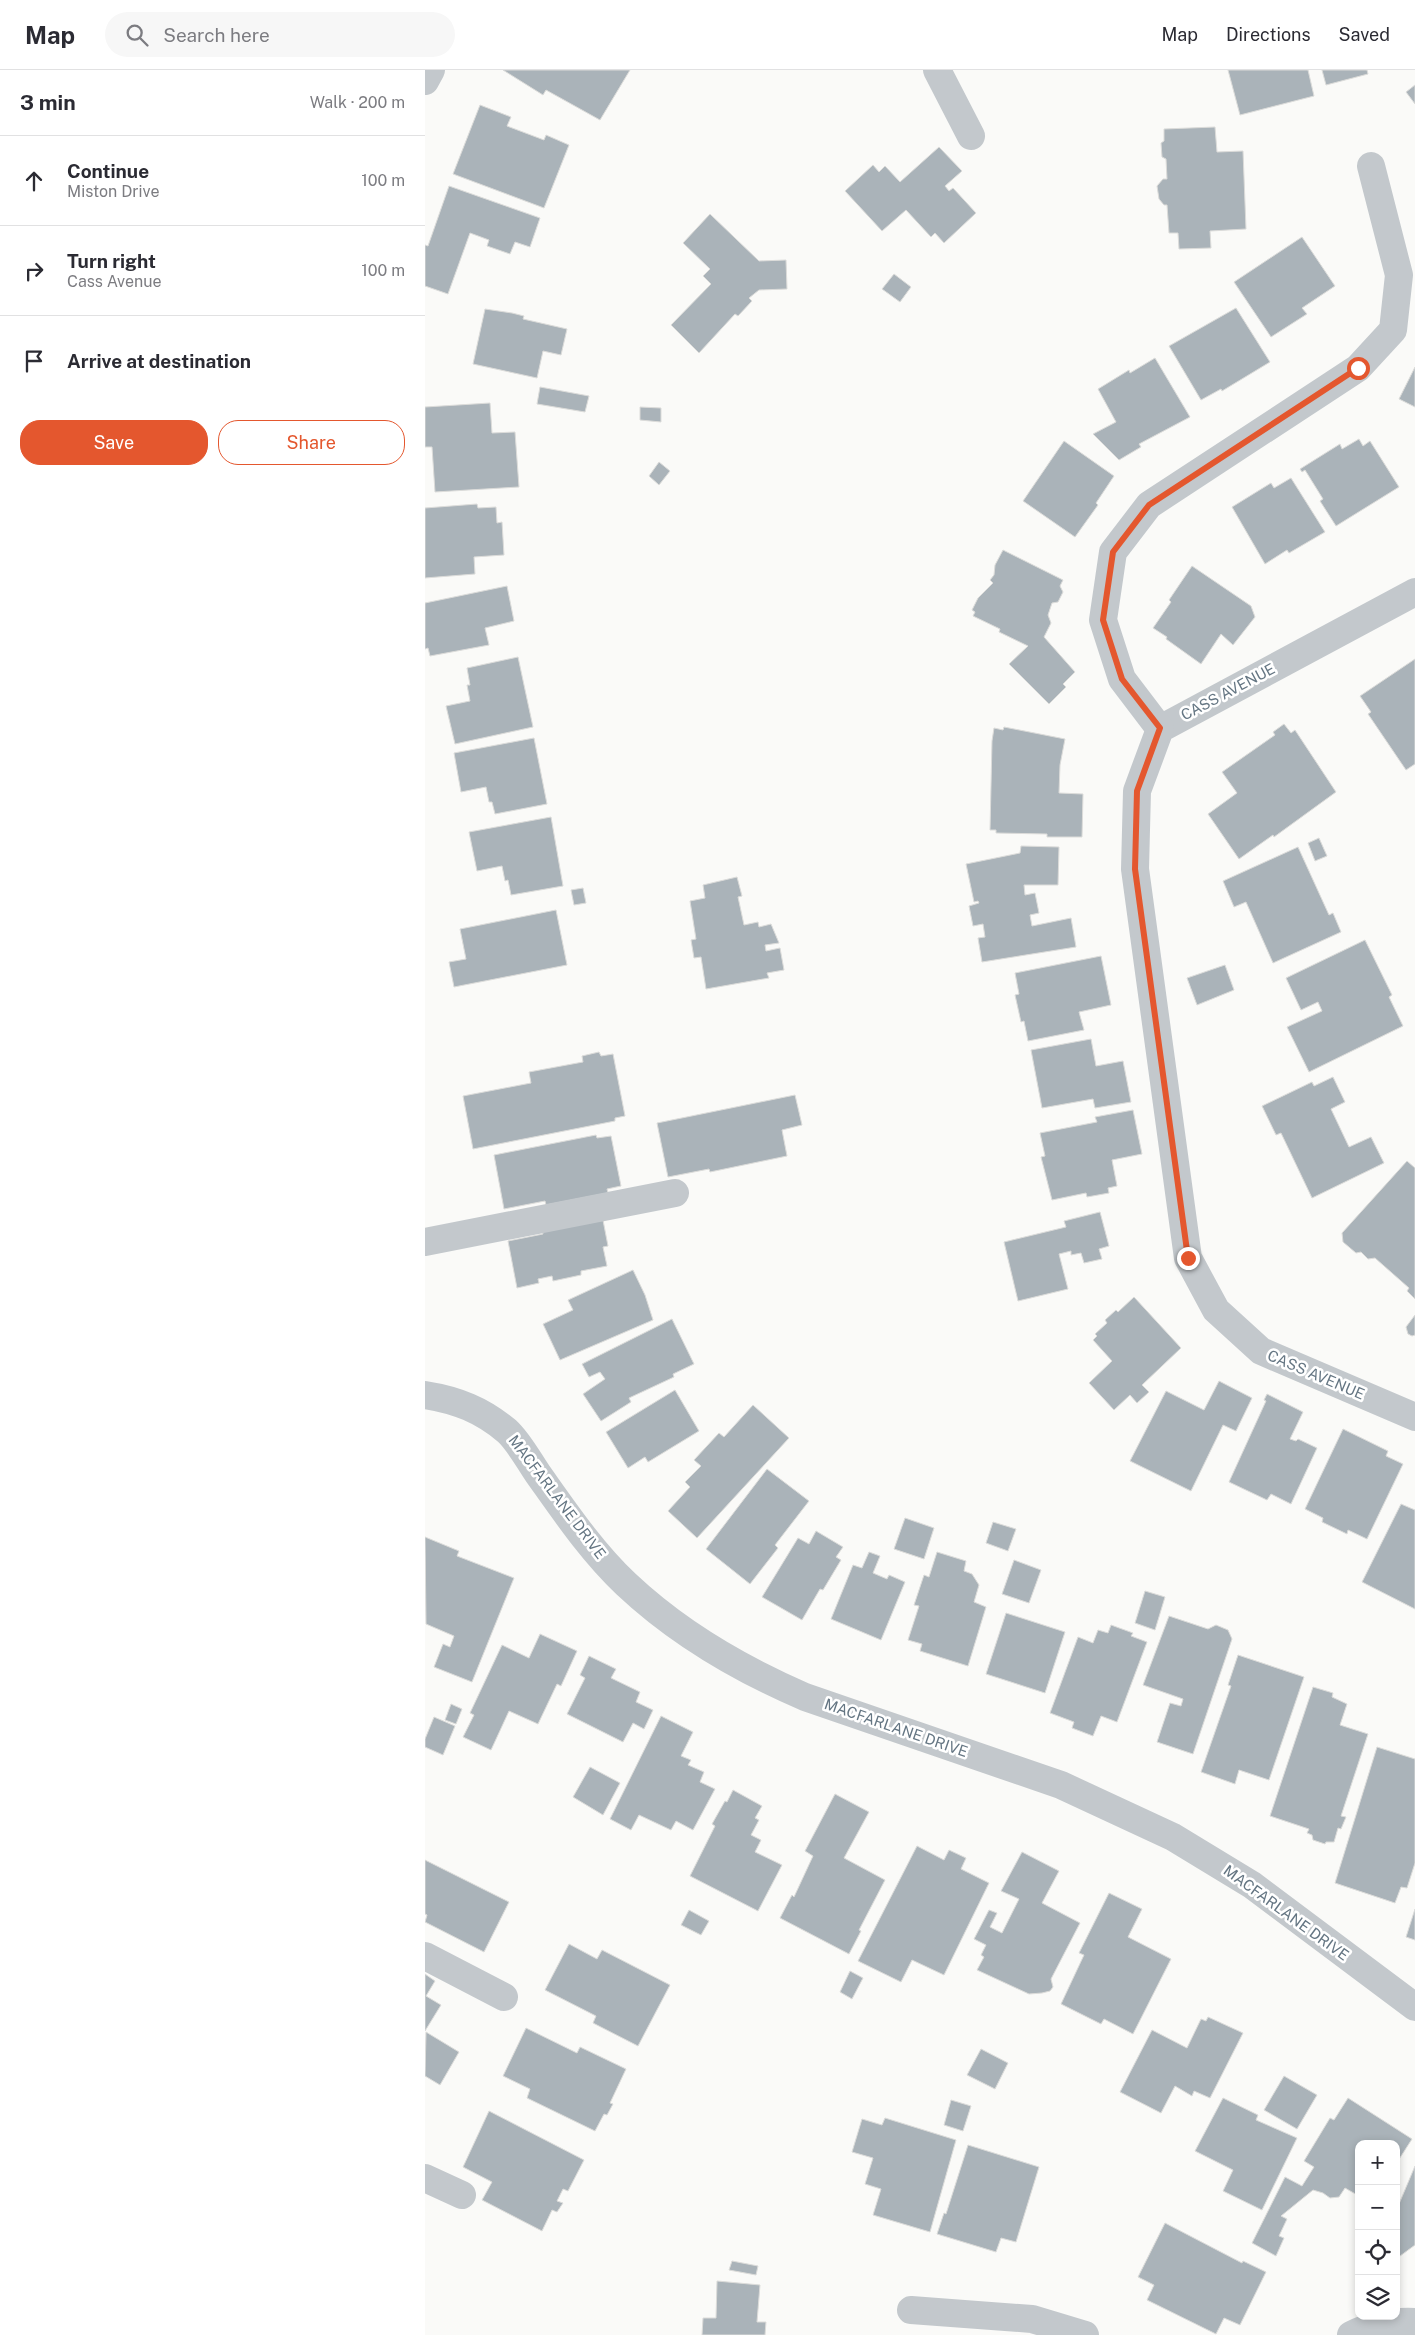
<!DOCTYPE html>
<meta charset="utf-8">
<style>
body{margin:0;font-family:"Public Sans",sans-serif;background:#f7f7f7;color:#2b2b33}
.controls{position:absolute;right:15px;bottom:15px;display:grid;overflow:hidden;border-radius:10px;box-shadow:0 2px 8px #0003}
.controls button{width:45px;height:45px;display:grid;place-items:center;padding:0;border:0;border-bottom:1px solid #e1e1e2;background:#fff;color:#2b2b33;font:25px sans-serif}
.stop{position:absolute;width:15px;height:15px;margin:-11px;border:4px solid #e4572e;border-radius:50%;background:#fff}
.stop.end{background:#e4572e;border-color:#fff;box-shadow:0 1px 5px #0008}
.list{margin:0;padding:0;list-style:none}
h2{display:flex;justify-content:space-between;align-items:center;height:65px;margin:0;padding:0 20px;font-size:21px}
h2 small{font-size:16px;font-weight:400;color:#7c7c81}
.list li{display:grid;grid-template-columns:32px 1fr auto;gap:15px;align-items:center;box-sizing:border-box;height:90px;padding:0 20px;border-top:1px solid #e1e1e2}
.list b{display:block;font-size:19px;white-space:nowrap}
.list p{margin:0;font-size:16px;white-space:nowrap;color:#7c7c81}
.list em{font-size:16px;font-style:normal;color:#7c7c81}
.actions{display:flex;gap:10px;padding:15px 20px}
.actions a{flex:1;padding:11px 0;border:1px solid #e4572e;border-radius:20px;text-align:center;font-size:18px;color:#e4572e}
.actions .main{background:#e4572e;color:#fff}
.icon{flex:none;width:28px;height:28px;fill:none;stroke:currentColor;stroke-width:2;stroke-linecap:round;stroke-linejoin:round}
.map{position:relative;flex:none;width:990px;height:2265px;overflow:hidden}
header{display:flex;align-items:center;gap:30px;box-sizing:border-box;height:70px;padding:0 25px;background:#fff;border-bottom:1px solid #e1e1e2}
header strong{font-size:24px}
nav{display:flex;gap:28px;margin-inline-start:auto;font-size:18px}
.search{width:350px;height:45px;background:#f7f7f7;display:flex;align-items:center;gap:12px;box-sizing:border-box;padding:0 18px;border-radius:28px;color:#7c7c81;font-size:19px}
main{display:flex}
aside{flex:1;background:#fff}
.map>svg:first-child{display:block}
</style>
<header>
<strong>Map</strong>
<div class="search"><svg class="icon" aria-label="search" viewBox="0 0 24 24"><circle cx="10" cy="10" r="6"/><path d="M15 15l6 6"/></svg>Search here</div>
<nav><a>Map</a><a>Directions</a><a>Saved</a></nav>
</header>
<main>
<aside>
<h2>3 min<small>Walk · 200 m</small></h2>
<ul class="list">
<li><svg class="icon" aria-label="ahead" viewBox="0 0 24 24"><path d="M12 20V5M6 11l6-6 6 6"/></svg><div><b>Continue</b><p>Miston Drive</p></div><em>100 m</em></li>
<li><svg class="icon" aria-label="right" viewBox="0 0 24 24"><path d="M7 20v-9h11M14 6l5 5-5 5"/></svg><div><b>Turn right</b><p>Cass Avenue</p></div><em>100 m</em></li>
<li><svg class="icon" aria-label="arrive" viewBox="0 0 24 24"><path d="M6 21V4h12l-3 4 3 4H6"/></svg><div><b>Arrive at destination</b></div></li>
</ul>
<div class="actions"><a class="main">Save</a><a>Share</a></div>
</aside>
<div class="map">
<svg width="990" height="2265" viewBox="0 0 990 2265">
<rect width="100%" height="100%" fill="#fafaf8"/>
<g fill="#aab3b9" stroke="#dcdcda">
<path d="M 78,0 L 205,0 L 175,50 L 121,20 L 118,25 Z"/>
<path d="M 803,0 L 883,0 L 889,26 L 815,45 Z"/>
<path d="M 897,0 L 942,0 L 943,4 L 901,15 Z"/>
<path d="M 990,15 L 990,34 L 981,22 Z"/>
<path d="M 55,35 L 86,47 L 82,56 L 119,70 L 121,65 L 144,75 L 119,138 L 28,104 Z"/>
<path d="M 790,57 L 792,82 L 818,81 L 821,159 L 785,161 L 786,178 L 754,179 L 753,163 L 744,163 L 742,135 L 739,135 L 734,129 L 732,116 L 738,109 L 742,109 L 741,89 L 737,87 L 736,73 L 739,71 L 739,59 Z"/>
<path d="M 514,77 L 537,101 L 520,116 L 524,121 L 528,118 L 551,143 L 519,173 L 510,163 L 506,167 L 481,140 L 457,161 L 420,121 L 448,95 L 454,102 L 460,96 L 475,112 Z"/>
<path d="M 24,116 L 115,148 L 105,177 L 90,172 L 85,184 L 62,176 L 64,170 L 45,163 L 23,224 L 0,216 L 0,175 L 3,176 Z"/>
<path d="M 285,144 L 334,191 L 361,190 L 362,219 L 334,220 L 324,228 L 327,231 L 313,246 L 310,244 L 274,283 L 246,255 L 286,214 L 278,206 L 285,199 L 258,173 Z"/>
<path d="M 877,167 L 910,216 L 877,238 L 882,244 L 846,267 L 809,212 Z"/>
<path d="M 469,204 L 486,217 L 475,232 L 457,219 Z"/>
<path d="M 811,238 L 845,292 L 797,321 L 796,319 L 776,330 L 744,276 Z"/>
<path d="M 60,239 L 87,243 L 99,246 L 98,249 L 142,259 L 136,285 L 118,281 L 112,308 L 48,294 Z"/>
<path d="M 730,288 L 765,347 L 714,374 L 716,377 L 694,390 L 668,364 L 691,352 L 673,319 L 704,300 L 705,303 Z"/>
<path d="M 990,297 L 990,337 L 974,329 Z"/>
<path d="M 115,317 L 164,326 L 160,342 L 112,334 Z"/>
<path d="M 65,333 L 67,363 L 90,362 L 94,417 L 10,422 L 7,377 L 0,377 L 0,337 Z"/>
<path d="M 215,337 L 236,338 L 236,352 L 215,350 Z"/>
<path d="M 934,369 L 938,376 L 945,371 L 974,417 L 911,456 L 895,431 L 898,429 L 880,400 L 877,402 L 875,399 L 915,374 L 917,379 Z"/>
<path d="M 639,371 L 689,406 L 671,433 L 673,435 L 650,467 L 598,431 Z"/>
<path d="M 234,392 L 245,401 L 234,415 L 224,406 Z"/>
<path d="M 866,408 L 900,462 L 864,483 L 862,480 L 840,494 L 807,437 L 846,413 L 849,418 Z"/>
<path d="M 52,434 L 53,438 L 71,437 L 72,453 L 77,452 L 79,485 L 49,487 L 50,504 L 0,508 L 0,438 Z"/>
<path d="M 578,480 L 638,510 L 635,516 L 638,522 L 633,532 L 627,533 L 623,545 L 626,553 L 619,567 L 650,602 L 638,614 L 641,617 L 624,634 L 584,594 L 603,576 L 574,562 L 575,559 L 548,546 L 550,542 L 547,540 L 553,528 L 568,513 L 565,510 L 569,505 L 570,495 Z"/>
<path d="M 767,496 L 826,536 L 830,547 L 808,575 L 796,564 L 776,594 L 741,569 L 742,567 L 728,558 L 746,532 L 744,530 Z"/>
<path d="M 82,516 L 89,551 L 60,558 L 64,575 L 5,586 L 3,578 L 0,579 L 0,533 Z"/>
<path d="M 93,587 L 108,657 L 30,674 L 21,636 L 45,631 L 42,615 L 45,615 L 42,598 Z"/>
<path d="M 990,589 L 990,694 L 981,700 L 943,644 L 946,642 L 935,626 Z"/>
<path d="M 859,654 L 866,663 L 870,660 L 911,722 L 849,767 L 848,765 L 814,789 L 783,744 L 812,723 L 797,702 L 850,665 L 848,662 Z"/>
<path d="M 579,657 L 640,669 L 635,695 L 634,723 L 658,724 L 657,767 L 622,767 L 622,764 L 571,763 L 571,760 L 565,760 L 567,671 L 569,658 L 578,660 Z"/>
<path d="M 109,668 L 122,734 L 70,744 L 67,732 L 64,732 L 61,717 L 36,722 L 29,683 Z"/>
<path d="M 126,747 L 138,816 L 86,825 L 83,810 L 80,811 L 77,796 L 52,801 L 44,762 Z"/>
<path d="M 894,768 L 902,786 L 890,791 L 883,773 Z"/>
<path d="M 596,776 L 634,777 L 633,815 L 599,815 L 600,825 L 610,823 L 614,843 L 605,845 L 607,856 L 646,848 L 651,877 L 557,892 L 553,868 L 560,867 L 558,854 L 548,856 L 544,836 L 554,833 L 553,831 L 549,832 L 541,794 L 595,783 Z"/>
<path d="M 873,777 L 904,845 L 908,843 L 916,862 L 848,893 L 821,832 L 809,837 L 798,811 Z"/>
<path d="M 312,807 L 317,826 L 313,827 L 319,855 L 333,852 L 334,857 L 346,854 L 354,873 L 340,875 L 341,881 L 355,878 L 359,900 L 342,903 L 344,908 L 281,919 L 276,887 L 269,888 L 266,870 L 271,869 L 265,831 L 280,828 L 278,815 Z"/>
<path d="M 158,818 L 161,833 L 149,835 L 146,820 Z"/>
<path d="M 131,840 L 142,895 L 29,917 L 24,892 L 41,889 L 35,859 Z"/>
<path d="M 940,870 L 967,925 L 964,927 L 978,956 L 884,1002 L 862,957 L 897,941 L 893,932 L 876,940 L 861,908 Z"/>
<path d="M 676,886 L 686,935 L 654,942 L 659,960 L 603,971 L 599,951 L 596,952 L 590,925 L 594,924 L 590,903 Z"/>
<path d="M 800,895 L 809,920 L 772,935 L 762,908 Z"/>
<path d="M 666,969 L 671,996 L 698,991 L 706,1032 L 670,1038 L 668,1029 L 617,1038 L 606,980 Z"/>
<path d="M 174,982 L 176,986 L 188,984 L 200,1046 L 190,1048 L 190,1051 L 48,1079 L 38,1026 L 106,1013 L 104,1002 L 158,992 L 157,986 Z"/>
<path d="M 908,1007 L 920,1032 L 906,1039 L 924,1077 L 946,1067 L 959,1093 L 887,1128 L 856,1063 L 851,1065 L 837,1036 L 887,1012 L 889,1016 Z"/>
<path d="M 370,1025 L 377,1055 L 357,1060 L 362,1086 L 285,1102 L 284,1099 L 243,1107 L 232,1053 Z"/>
<path d="M 708,1040 L 717,1084 L 687,1090 L 692,1116 L 683,1118 L 684,1123 L 662,1127 L 661,1123 L 627,1130 L 616,1087 L 620,1086 L 615,1063 L 672,1052 L 670,1047 Z"/>
<path d="M 171,1065 L 172,1068 L 186,1066 L 196,1116 L 182,1119 L 183,1123 L 121,1135 L 120,1131 L 79,1139 L 69,1085 Z"/>
<path d="M 982,1091 L 990,1098 L 990,1229 L 982,1221 L 984,1218 L 950,1188 L 943,1189 L 936,1182 L 931,1183 L 918,1172 L 917,1163 Z"/>
<path d="M 675,1142 L 684,1176 L 674,1179 L 677,1189 L 659,1193 L 656,1183 L 646,1185 L 646,1181 L 634,1184 L 643,1219 L 593,1231 L 579,1172 L 641,1157 L 639,1151 Z"/>
<path d="M 177,1145 L 183,1176 L 178,1177 L 182,1196 L 156,1201 L 156,1205 L 128,1211 L 127,1206 L 113,1209 L 114,1213 L 92,1218 L 83,1171 L 118,1164 L 117,1160 Z"/>
<path d="M 208,1200 L 220,1225 L 228,1250 L 135,1290 L 118,1254 L 148,1240 L 143,1230 Z"/>
<path d="M 709,1227 L 756,1278 L 717,1315 L 724,1322 L 712,1333 L 705,1325 L 689,1340 L 664,1313 L 687,1291 L 668,1270 L 672,1266 L 670,1264 L 682,1253 L 680,1250 L 691,1240 L 693,1242 Z"/>
<path d="M 990,1245 L 990,1265 L 987,1266 L 983,1264 L 981,1257 Z"/>
<path d="M 247,1249 L 269,1294 L 248,1304 L 249,1307 L 204,1328 L 206,1332 L 176,1351 L 158,1324 L 180,1309 L 175,1302 L 164,1307 L 157,1294 Z"/>
<path d="M 794,1311 L 827,1328 L 811,1361 L 798,1355 L 766,1421 L 705,1391 L 741,1321 L 779,1340 Z"/>
<path d="M 250,1320 L 274,1361 L 223,1392 L 220,1387 L 203,1398 L 181,1362 Z"/>
<path d="M 842,1324 L 878,1342 L 865,1369 L 871,1371 L 873,1369 L 892,1378 L 866,1434 L 846,1424 L 842,1430 L 804,1412 L 841,1331 L 839,1330 Z"/>
<path d="M 328,1335 L 364,1368 L 272,1468 L 243,1441 L 265,1417 L 260,1412 L 276,1396 L 269,1390 L 294,1363 L 299,1367 Z"/>
<path d="M 918,1359 L 963,1381 L 961,1386 L 978,1394 L 942,1469 L 923,1460 L 922,1464 L 897,1452 L 898,1448 L 880,1439 Z"/>
<path d="M 342,1399 L 384,1431 L 350,1475 L 353,1478 L 325,1514 L 281,1479 Z"/>
<path d="M 976,1434 L 990,1440 L 990,1539 L 937,1512 Z"/>
<path d="M 480,1448 L 509,1458 L 499,1489 L 469,1479 Z"/>
<path d="M 568,1452 L 591,1459 L 583,1481 L 561,1473 Z"/>
<path d="M 391,1461 L 418,1477 L 411,1487 L 416,1490 L 398,1520 L 395,1519 L 377,1550 L 337,1527 L 373,1468 L 384,1474 Z"/>
<path d="M 0,1467 L 34,1481 L 32,1486 L 89,1508 L 47,1612 L 9,1597 L 18,1574 L 25,1577 L 29,1566 L 1,1554 Z"/>
<path d="M 444,1482 L 455,1486 L 448,1503 L 462,1509 L 464,1505 L 480,1512 L 456,1570 L 406,1549 L 428,1495 L 437,1498 Z"/>
<path d="M 512,1482 L 541,1491 L 539,1501 L 547,1504 L 554,1515 L 549,1532 L 561,1537 L 543,1596 L 495,1581 L 497,1574 L 483,1570 L 494,1536 L 489,1535 L 499,1505 L 504,1507 Z"/>
<path d="M 589,1490 L 616,1500 L 604,1533 L 577,1524 Z"/>
<path d="M 720,1521 L 740,1527 L 730,1560 L 710,1553 Z"/>
<path d="M 581,1543 L 640,1562 L 620,1623 L 561,1604 Z"/>
<path d="M 744,1546 L 783,1559 L 791,1555 L 803,1560 L 807,1569 L 768,1684 L 732,1672 L 745,1633 L 756,1636 L 758,1629 L 718,1615 Z"/>
<path d="M 686,1555 L 708,1563 L 706,1566 L 722,1572 L 692,1652 L 676,1646 L 668,1666 L 647,1658 L 649,1652 L 625,1643 L 653,1567 L 668,1573 L 673,1560 L 683,1563 Z"/>
<path d="M 115,1564 L 152,1581 L 136,1616 L 132,1614 L 113,1654 L 84,1641 L 66,1680 L 38,1667 L 49,1645 L 45,1643 L 77,1575 L 104,1588 Z"/>
<path d="M 813,1585 L 879,1607 L 844,1710 L 814,1700 L 810,1714 L 776,1702 L 806,1616 L 803,1615 Z"/>
<path d="M 164,1586 L 191,1599 L 186,1608 L 215,1622 L 211,1632 L 228,1640 L 219,1659 L 208,1653 L 198,1672 L 142,1644 L 160,1608 L 155,1605 Z"/>
<path d="M 888,1617 L 908,1623 L 907,1627 L 922,1634 L 915,1655 L 943,1664 L 916,1746 L 921,1747 L 916,1759 L 913,1758 L 909,1772 L 901,1772 L 900,1774 L 888,1770 L 887,1765 L 882,1763 L 884,1759 L 845,1746 Z"/>
<path d="M 26,1634 L 37,1639 L 31,1654 L 20,1650 Z"/>
<path d="M 236,1646 L 268,1662 L 256,1686 L 266,1690 L 263,1695 L 279,1702 L 275,1712 L 290,1719 L 268,1760 L 251,1751 L 246,1760 L 214,1745 L 206,1760 L 185,1749 Z"/>
<path d="M 9,1647 L 30,1656 L 18,1685 L 0,1677 L 0,1669 Z"/>
<path d="M 952,1677 L 990,1689 L 990,1793 L 982,1818 L 976,1817 L 970,1833 L 910,1813 Z"/>
<path d="M 165,1697 L 195,1713 L 178,1745 L 148,1727 Z"/>
<path d="M 308,1720 L 337,1736 L 330,1748 L 334,1750 L 326,1765 L 336,1770 L 330,1782 L 357,1795 L 333,1841 L 265,1806 L 290,1756 L 287,1754 L 300,1731 L 302,1732 Z"/>
<path d="M 410,1724 L 444,1742 L 419,1788 L 460,1810 L 434,1860 L 436,1861 L 424,1884 L 355,1848 L 367,1825 L 369,1827 L 388,1786 L 380,1781 Z"/>
<path d="M 492,1776 L 519,1790 L 524,1780 L 541,1788 L 536,1799 L 564,1813 L 519,1905 L 487,1890 L 476,1912 L 433,1891 Z"/>
<path d="M 597,1782 L 634,1801 L 617,1833 L 655,1853 L 626,1909 L 628,1917 L 625,1921 L 617,1923 L 604,1924 L 552,1900 L 559,1887 L 556,1885 L 561,1875 L 549,1869 L 564,1840 L 572,1843 L 565,1857 L 577,1863 L 594,1829 L 576,1821 Z"/>
<path d="M 0,1790 L 84,1832 L 59,1882 L 0,1852 L 2,1845 L 0,1844 Z"/>
<path d="M 684,1823 L 717,1839 L 703,1867 L 746,1889 L 708,1964 L 679,1949 L 676,1954 L 636,1934 L 659,1885 L 654,1883 Z"/>
<path d="M 990,1839 L 990,1870 L 981,1867 Z"/>
<path d="M 264,1840 L 284,1851 L 276,1865 L 256,1855 Z"/>
<path d="M 144,1874 L 172,1889 L 177,1880 L 245,1915 L 213,1976 L 168,1953 L 171,1946 L 120,1920 Z"/>
<path d="M 425,1901 L 438,1908 L 427,1929 L 415,1922 Z"/>
<path d="M 0,1904 L 10,1911 L 1,1926 L 16,1935 L 0,1961 Z"/>
<path d="M 783,1947 L 818,1963 L 785,2028 L 769,2021 L 767,2026 L 750,2016 L 736,2043 L 695,2022 L 727,1960 L 762,1978 L 776,1949 L 781,1951 Z"/>
<path d="M 101,1958 L 152,1983 L 155,1977 L 201,1999 L 185,2033 L 188,2034 L 182,2045 L 179,2044 L 170,2061 L 102,2028 L 105,2019 L 78,2006 Z"/>
<path d="M 1,1962 L 34,1982 L 15,2015 L 0,2006 Z"/>
<path d="M 556,1979 L 583,1993 L 570,2019 L 542,2005 Z"/>
<path d="M 859,2006 L 892,2025 L 872,2059 L 839,2040 Z"/>
<path d="M 798,2028 L 833,2045 L 831,2050 L 872,2068 L 837,2140 L 798,2121 L 808,2100 L 770,2081 Z"/>
<path d="M 923,2028 L 987,2069 L 971,2094 L 971,2074 L 934,2074 L 934,2126 L 920,2118 L 914,2127 L 905,2128 L 898,2123 L 888,2120 L 856,2146 L 862,2149 L 854,2166 L 859,2168 L 851,2186 L 827,2173 L 860,2107 L 877,2116 L 889,2097 L 879,2091 L 905,2048 L 909,2050 Z"/>
<path d="M 526,2030 L 546,2036 L 538,2061 L 519,2055 Z"/>
<path d="M 64,2041 L 159,2090 L 143,2121 L 138,2119 L 132,2131 L 138,2133 L 132,2142 L 127,2140 L 117,2161 L 57,2130 L 67,2112 L 38,2097 Z"/>
<path d="M 460,2048 L 531,2070 L 505,2162 L 448,2145 L 456,2119 L 440,2114 L 448,2088 L 427,2082 L 437,2049 L 457,2055 Z"/>
<path d="M 543,2075 L 614,2097 L 591,2172 L 576,2168 L 571,2182 L 512,2164 L 519,2143 L 521,2144 Z"/>
<path d="M 990,2096 L 990,2175 L 971,2189 L 971,2141 Z"/>
<path d="M 740,2153 L 817,2193 L 818,2191 L 841,2202 L 815,2255 L 799,2248 L 791,2264 L 722,2230 L 729,2215 L 713,2207 Z"/>
<path d="M 307,2191 L 333,2196 L 331,2205 L 304,2200 Z"/>
<path d="M 292,2211 L 335,2215 L 332,2252 L 341,2252 L 340,2265 L 277,2265 L 278,2248 L 291,2248 Z"/>
</g>
<g fill="none" stroke-linecap="round" stroke-linejoin="round">
<g stroke="#c3c8cc" stroke-width="28">
<path d="M 512,0 L 546,66"/>
<path d="M 0,11 L 6,0"/>
<path d="M 990,522 L 735,659 L 712,721 L 710,799 L 763,1188 L 791,1240 L 836,1281 L 990,1347"/>
<path d="M 735,659 L 697,609 L 678,550 L 688,482 L 724,435 L 933,298 L 968,260 L 974,205 L 946,96"/>
<path d="M 0,1172 L 250,1123"/>
<path d="M 0,1325 C 32,1330 57,1340 82,1361 C 94,1372 104,1391 113,1404 C 140,1442 167,1482 201,1514 C 253,1563 315,1599 380,1627 L 636,1715 L 748,1767 L 827,1815 L 990,1937"/>
<path d="M 0,1886 L 79,1927"/>
<path d="M 0,2108 L 37,2125"/>
<path d="M 486,2240 L 607,2249 L 660,2265"/>
<path d="M 926,2265 C 946,2255 968,2251 990,2252"/>
</g>
</g>
<g fill="none" stroke-linecap="round" stroke-linejoin="round">
<path stroke="#e4572e" stroke-width="6" d="M 763,1188 L 710,799 L 712,721 L 735,658 L 697,609 L 678,550 L 688,482 L 724,435 L 933,298"/>
</g>
<g text-anchor="middle" stroke-width="5" stroke-linejoin="round" paint-order="stroke">
<g font-size="15" fill="#657683" stroke="#fff">
<text transform="translate(803 622) rotate(-28)" y="5">CASS AVENUE</text>
<text transform="translate(891 1305) rotate(23)" y="5">CASS AVENUE</text>
<text transform="translate(132 1427) rotate(53)" y="5">MACFARLANE DRIVE</text>
<text transform="translate(471 1658) rotate(19)" y="5">MACFARLANE DRIVE</text>
<text transform="translate(861 1843) rotate(36)" y="5">MACFARLANE DRIVE</text>
</g>
</g>
</svg>
<div class="controls">
<button>+</button>
<button>−</button>
<button><svg class="icon" aria-label="locate" viewBox="0 0 24 24"><circle cx="12" cy="12" r="6"/><path d="M12 2v4M12 18v4M2 12h4M18 12h4"/></svg></button>
<button><svg class="icon" aria-label="layers" viewBox="0 0 24 24"><path d="M12 4l9 5-9 5-9-5zM3 14l9 5 9-5"/></svg></button>
</div>
<div class="stop" style="left:933px;top:298px"></div>
<div class="stop end" style="left:763px;top:1188px"></div>
</div>
</main>
